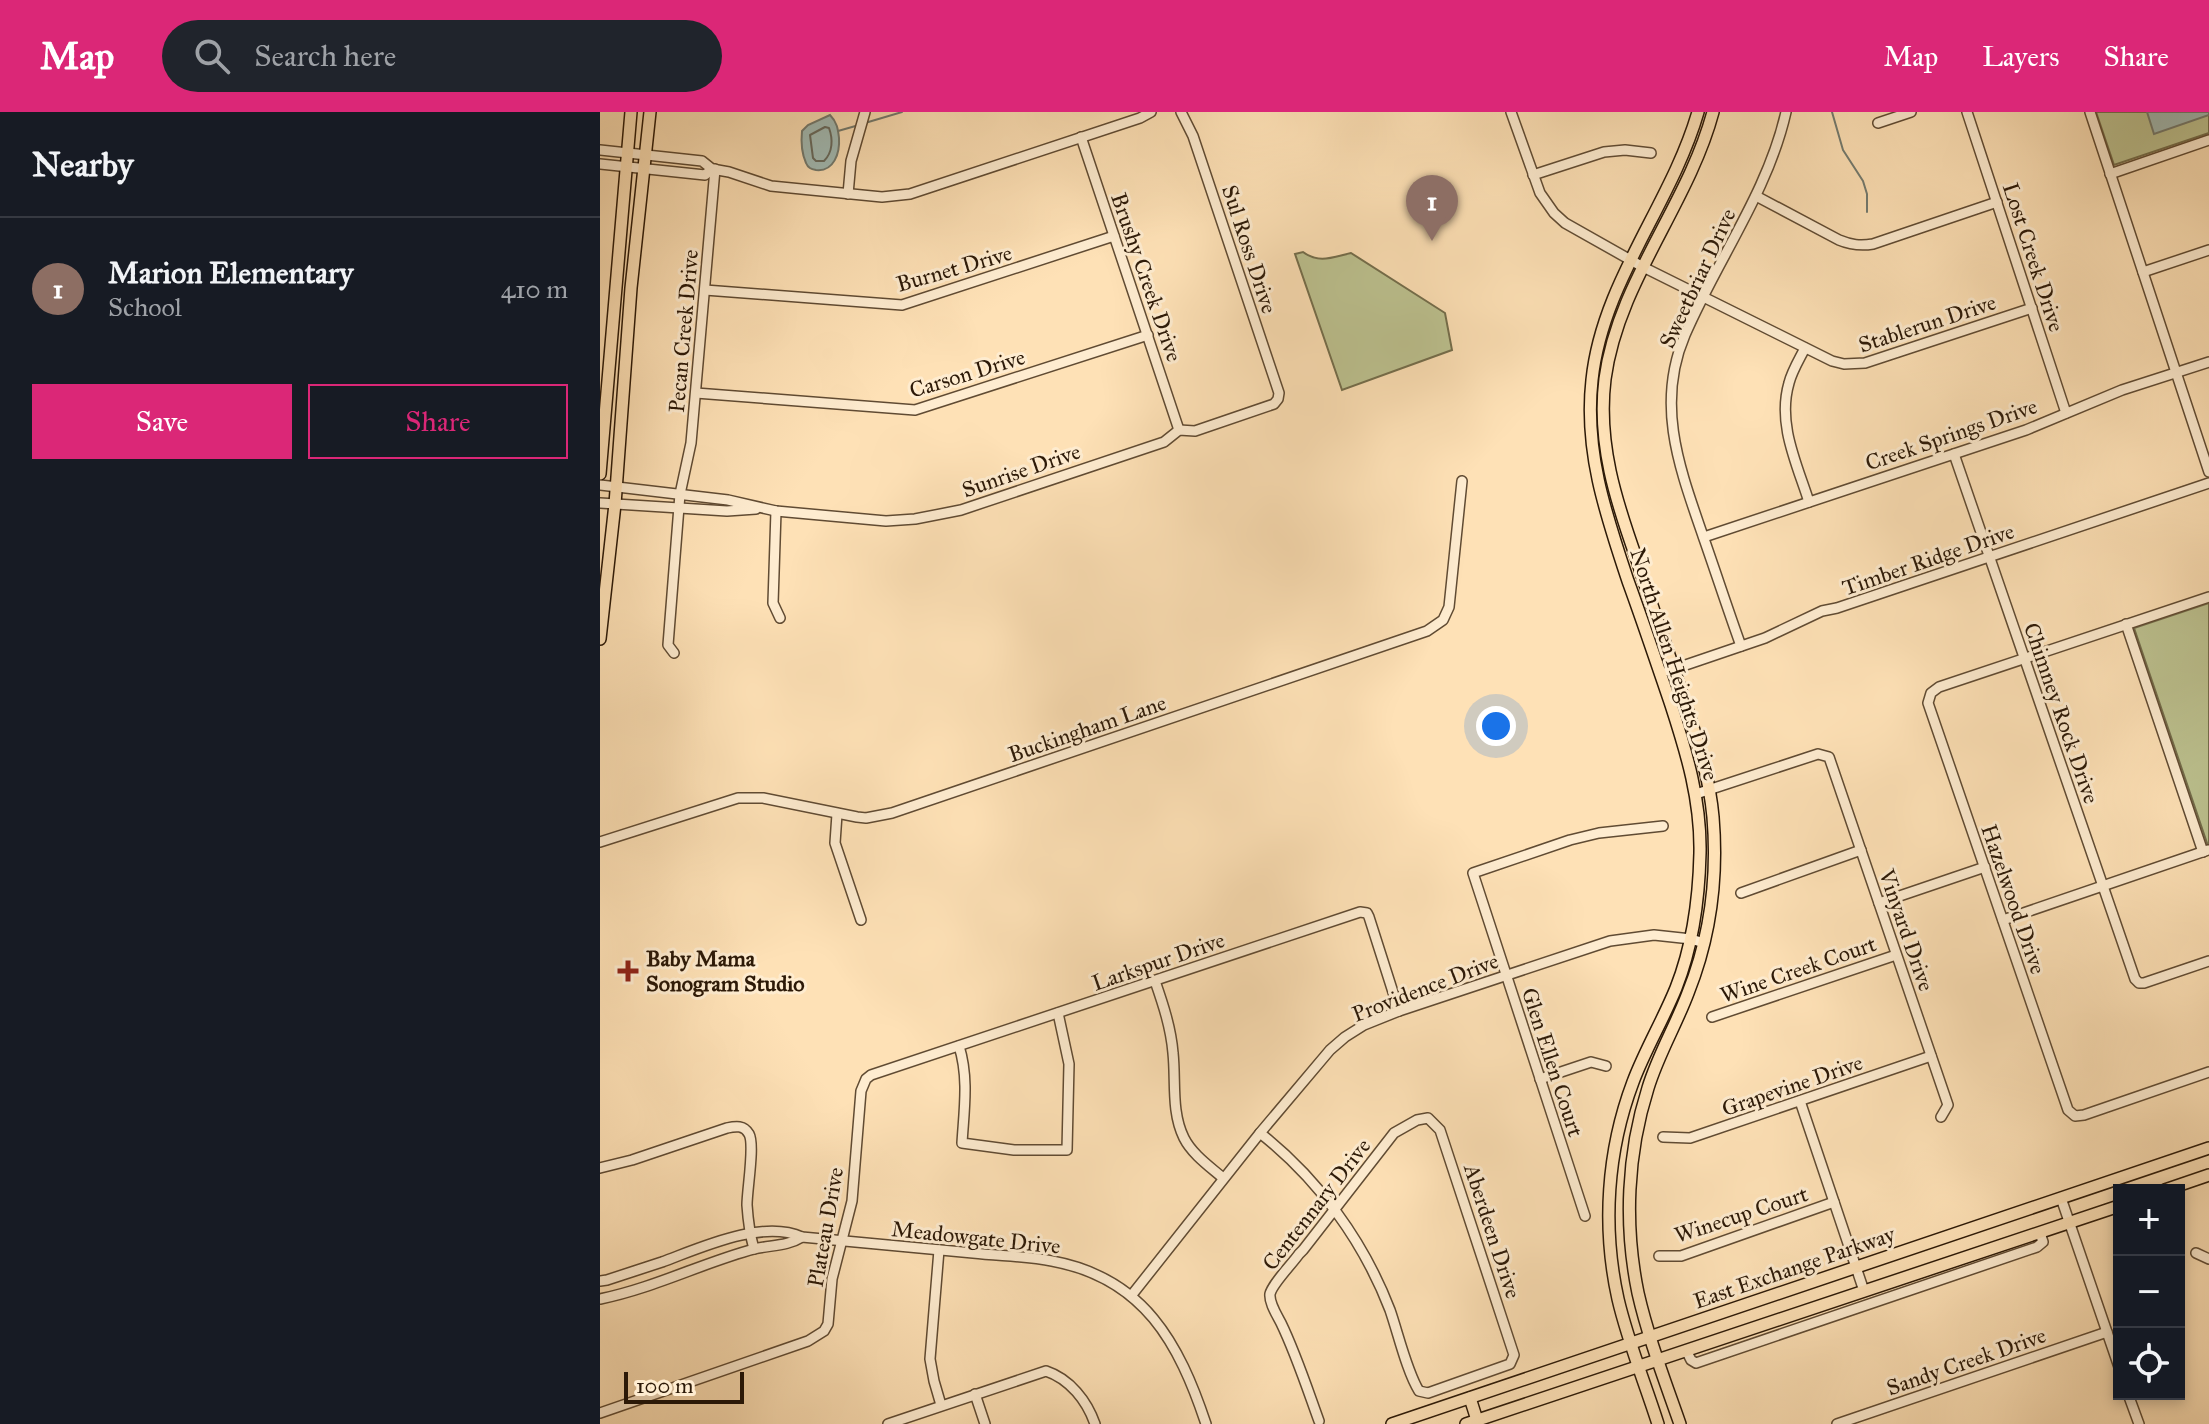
<!DOCTYPE html>
<meta charset="utf-8">
<style>
body{margin:0;font-family:"IM FELL Great Primer",serif;background:#20242c;color:#f1f3f6}
.controls{position:absolute;right:24px;bottom:24px;display:grid;overflow:hidden;border-radius:0px;box-shadow:0 4px 12px #0003}
.controls button{width:72px;height:72px;display:grid;place-items:center;padding:0;border:0;border-bottom:2px solid #363941;background:#171b24;color:#f1f3f6;font:40px sans-serif}
.scale{position:absolute;left:24px;bottom:20px;width:120px;box-sizing:border-box;padding-left:8px;border:4px solid #2c1907;border-top:0;font-size:22px;line-height:28px;white-space:nowrap;color:#2c1907;-webkit-text-stroke:6px #feecd0;paint-order:stroke}
.you{position:absolute;left:896px;top:614px;width:28px;height:28px;margin:-20px;border:6px solid #fff;border-radius:50%;background:#1a73e8;box-shadow:0 0 0 12px #1a73e833}
.badge{display:grid;place-items:center;width:52px;height:52px;border-radius:50%;background:#db2777;color:#fff;font-size:26px;font-weight:700}
.pin{position:absolute;translate:-50% -66px;filter:drop-shadow(0 2px 4px #0008)}
.pin::after{content:'';position:absolute;top:42px;width:28px;height:24px;background:inherit;clip-path:polygon(0 0,100% 0,50% 100%)}
.list{margin:0;padding:0;list-style:none}
h2{display:flex;justify-content:space-between;align-items:center;height:104px;margin:0;padding:0 32px;font-size:34px}
h2 small{font-size:26px;font-weight:400;color:#9ea1a6}
.list li{display:grid;grid-template-columns:52px 1fr auto;gap:24px;align-items:center;box-sizing:border-box;height:144px;padding:0 32px;border-top:2px solid #363941}
.list b{display:block;font-size:30px;white-space:nowrap}
.list p{margin:0;font-size:26px;white-space:nowrap;color:#9ea1a6}
.list em{font-size:26px;font-style:normal;color:#9ea1a6}
.actions{display:flex;gap:16px;padding:24px 32px}
.actions a{flex:1;padding:18px 0;border:2px solid #db2777;border-radius:0px;text-align:center;font-size:28px;color:#db2777}
.actions .main{background:#db2777;color:#fff}
.icon{flex:none;width:44px;height:44px;fill:none;stroke:currentColor;stroke-width:2;stroke-linecap:round;stroke-linejoin:round}
.map{position:relative;flex:none;width:1609px;height:1312px;overflow:hidden}
header{display:flex;align-items:center;gap:48px;box-sizing:border-box;height:112px;padding:0 40px;background:#db2777;color:#fff}
header strong{font-size:38px}
nav{display:flex;gap:44px;margin-inline-start:auto;font-size:28px}
.search{width:560px;height:72px;background:#20242c;display:flex;align-items:center;gap:20px;box-sizing:border-box;padding:0 28px;border-radius:44px;color:#9ea1a6;font-size:30px}
main{display:flex}
aside{flex:1;background:#171b24}
.map>svg:first-child{display:block}
</style>
<header>
<strong>Map</strong>
<div class="search"><svg class="icon" aria-label="search" viewBox="0 0 24 24"><circle cx="10" cy="10" r="6"/><path d="M15 15l6 6"/></svg>Search here</div>
<nav><a>Map</a><a>Layers</a><a>Share</a></nav>
</header>
<main>
<aside>
<h2>Nearby<small></small></h2>
<ul class="list">
<li><span class="badge" style="background:#8d6e63">1</span><div><b>Marion Elementary</b><p>School</p></div><em>410 m</em></li>
</ul>
<div class="actions"><a class="main">Save</a><a>Share</a></div>
</aside>
<div class="map">
<svg width="1609" height="1312" viewBox="0 0 1609 1312">
<rect width="100%" height="100%" fill="#fee1b6"/>
<filter id="stains"><feTurbulence type="fractalNoise" baseFrequency=".0025" numOctaves="4"/><feColorMatrix values="0 0 0 0 .2 0 0 0 0 .09 0 0 0 0 .02 0 0 0 .5 -.17"/></filter>
<radialGradient id="worn" r=".72"><stop offset=".6" stop-color="#630" stop-opacity="0"/><stop offset="1" stop-color="#630" stop-opacity=".3"/></radialGradient>
<g fill="#bdc391" stroke="#746e4c" stroke-width="2">
<path d="M 1496,0 L 1609,0 L 1609,21 L 1514,53 Z"/>
<path d="M 703,140 C 719,152 733,145 751,141 L 845,201 L 852,238 L 742,278 L 695,142 Z"/>
<path d="M 1609,491 L 1609,733 L 1608,734 L 1534,516 Z"/>
</g>
<g fill="#a2bcb6" stroke="#737b70" stroke-width="2">
<path d="M 1547,0 L 1609,0 L 1609,3 L 1554,22 Z"/>
<path d="M 230,3 C 237,10 238,17 239,26 C 240,41 234,60 216,58 C 211,57 208,56 206,51 C 202,42 201,29 202,19 L 208,13 Z"/>
</g>
<g fill="none" stroke-linecap="round" stroke-linejoin="round">
<path stroke="#676a5e" stroke-width="2" d="M 225,15 L 229,16 C 233,27 233,40 224,49 L 216,49 L 213,46 L 210,23 Z"/>
<g stroke="#737b70" stroke-width="2">
<path d="M 1232,0 L 1243,38 L 1263,69 L 1267,82 L 1267,100"/>
<path d="M 265,11 L 302,0"/>
<path d="M 238,19 L 259,13"/>
</g>
<defs>
<g id="minor">
<path d="M 911,0 L 940,81 L 954,101 L 965,111 L 1043,155 L 1232,249 L 1244,252 L 1265,251 L 1432,196"/>
<path d="M 1367,0 L 1466,301"/>
<path d="M 1490,0 L 1609,360"/>
<path d="M 1278,11 L 1311,0"/>
<path d="M 481,25 L 579,318"/>
<path d="M 0,38 L 102,49 L 112,57 L 129,60 L 171,74 L 282,85 L 310,82 L 540,6 L 551,0"/>
<path d="M 0,52 L 105,63 L 112,57"/>
<path d="M 1510,62 L 1609,28"/>
<path d="M 933,63 L 1004,40 L 1025,38 L 1051,41"/>
<path d="M 248,82 L 251,49 L 265,0"/>
<path d="M 1156,84 L 1239,128 C 1251,133 1260,134 1273,132 L 1397,90"/>
<path d="M 1543,160 L 1609,138"/>
<path d="M 105,178 L 302,193 L 514,124"/>
<path d="M 1205,236 C 1199,248 1192,259 1189,271 C 1177,312 1197,352 1209,390"/>
<path d="M 96,281 L 315,298 L 548,223"/>
<path d="M 1354,342 L 1535,867 L 1539,871 L 1544,871 L 1609,849"/>
<path d="M 0,373 L 128,388 L 176,399 L 286,409 L 315,407 L 361,398 L 564,330 L 579,318 L 595,319 L 674,292 L 678,287 L 679,281 L 593,24 L 581,0"/>
<path d="M 0,391 L 127,399 L 156,397"/>
<path d="M 176,399 L 173,491 L 180,506"/>
<path d="M 1104,425 L 1426,318 L 1522,278 L 1609,250"/>
<path d="M 1609,485 L 1339,575 L 1331,581 L 1328,591 L 1468,998 L 1475,1004 L 1484,1003 L 1609,960"/>
<path d="M 1526,512 L 1603,740"/>
<path d="M 1141,534 C 1128,498 1116,461 1103,424 C 1080,357 1055,293 1085,223 C 1117,148 1168,80 1186,0"/>
<path d="M 74,541 L 68,533 L 80,382 L 91,331 L 115,57"/>
<path d="M 1068,559 L 1165,526 L 1222,499 L 1237,496 L 1609,371"/>
<path d="M 1096,682 L 1218,642 L 1229,645 L 1348,993 L 1341,1005"/>
<path d="M 237,702 L 235,731 L 261,808"/>
<path d="M 0,730 L 138,686 L 163,686 L 257,705 L 266,706 L 292,701 L 827,519 L 843,508 L 849,495 L 862,369"/>
<path d="M 1141,781 L 1261,738"/>
<path d="M 1279,791 L 1385,755"/>
<path d="M 1403,808 L 1608,738"/>
<path d="M 555,869 C 563,892 571,916 573,941 C 576,969 571,1000 584,1026 C 592,1042 609,1054 623,1066"/>
<path d="M 1112,905 L 1296,843"/>
<path d="M 359,934 C 369,966 364,998 362,1031 L 414,1038 L 467,1038 L 469,952 L 458,901"/>
<path d="M 940,967 L 991,950 L 1006,954"/>
<path d="M 1200,989 L 1264,1179"/>
<path d="M 660,1021 C 718,1067 763,1128 790,1198 C 798,1221 807,1260 819,1279 L 828,1281 L 910,1252 L 914,1243 L 840,1018 L 828,1006 L 817,1008 L 794,1021 L 703,1138 L 699,1142 C 693,1151 672,1172 670,1182 C 669,1191 677,1203 681,1211 C 696,1242 707,1276 719,1309"/>
<path d="M 1063,1025 L 1090,1026 L 1331,944"/>
<path d="M 0,1056 L 32,1048 L 127,1016 C 136,1014 144,1013 149,1022 C 155,1033 147,1077 147,1093 C 148,1108 150,1123 154,1137"/>
<path d="M 1461,1086 L 1519,1255"/>
<path d="M 985,1104 L 873,761 L 970,728 L 999,721 L 1063,714"/>
<path d="M 339,1138 L 330,1247 L 334,1269 L 341,1293"/>
<path d="M 1596,1141 L 1609,1147"/>
<path d="M 1059,1144 L 1081,1144 L 1234,1090"/>
<path d="M 0,1169 L 7,1168 C 25,1162 44,1156 62,1150 C 100,1136 162,1107 202,1125 C 259,1130 316,1136 373,1141 C 399,1144 426,1144 452,1149 C 544,1166 579,1231 606,1312"/>
<path d="M 531,1184 L 660,1021 L 730,938 L 745,925 L 764,913 L 799,899 L 1010,829 L 1054,823 L 1091,827 L 1104,831"/>
<path d="M 0,1187 C 54,1176 102,1151 154,1137 C 171,1133 188,1134 202,1125"/>
<path d="M 1086,1238 L 1091,1248 L 1096,1251 L 1437,1135 L 1443,1130 L 1440,1121"/>
<path d="M 375,1282 L 385,1312"/>
<path d="M 1528,1282 L 1539,1312"/>
<path d="M 0,1301 L 208,1229 L 224,1219 L 228,1212 L 232,1167 L 252,1089 L 261,979 L 266,967 L 271,963 L 760,800 L 767,801 L 769,805 L 799,899"/>
<path d="M 288,1312 L 446,1259 C 470,1267 487,1289 495,1312"/>
<path d="M 1237,1312 L 1507,1220"/>
</g>
<g id="major">
<path d="M 0,362 L 31,0"/>
<path d="M 0,527 L 15,392 L 31,176 L 50,0"/>
<path d="M 1565,1078 L 1609,1063"/>
<path d="M 870,1286 L 877,1308"/>
<path d="M 792,1312 L 1609,1036"/>
<path d="M 866,1312 L 1519,1094"/>
<path d="M 1058,1312 C 1045,1271 1028,1230 1018,1187 C 1002,1115 1007,1039 1033,970 C 1045,938 1063,908 1076,876 C 1093,833 1099,787 1100,741 C 1101,689 1087,642 1071,593 C 1057,552 1043,510 1028,469 C 1006,403 984,339 992,268 C 1002,170 1071,93 1098,0"/>
<path d="M 1080,1312 C 1065,1269 1048,1225 1038,1181 C 1024,1113 1027,1042 1048,976 C 1058,943 1076,913 1088,881 C 1110,826 1118,765 1113,705 C 1109,661 1095,620 1081,579 C 1067,535 1051,492 1037,448 C 1016,389 997,331 1005,267 C 1018,170 1088,93 1113,0"/>
</g>
</defs>
<use href="#minor" stroke="#604b33" stroke-width="12"/>
<use href="#major" stroke="#2c1907" stroke-width="14"/>
<use href="#minor" stroke="#feecd0" stroke-width="9"/>
<use href="#major" stroke="#fee1b6" stroke-width="11"/>
</g>
<path fill="#8f2418" stroke="#feecd0" stroke-width="3" d="M24 847h8v8h8v8h-8v8h-8v-8h-8v-8h8z"/>
<g text-anchor="middle" stroke-width="6" stroke-linejoin="round" paint-order="stroke">
<g font-size="22" fill="#2c1907" stroke="#feecd0">
<text transform="translate(650 137) rotate(72)" y="8">Sul Ross Drive</text>
<text transform="translate(1434 145) rotate(72)" y="8">Lost Creek Drive</text>
<text transform="translate(354 156) rotate(-16)" y="8">Burnet Drive</text>
<text transform="translate(547 165) rotate(71)" y="8">Brushy Creek Drive</text>
<text transform="translate(1097 166) rotate(-65)" y="8">Sweetbriar Drive</text>
<text transform="translate(1327 211) rotate(-18)" y="8">Stablerun Drive</text>
<text transform="translate(83 219) rotate(-85)" y="8">Pecan Creek Drive</text>
<text transform="translate(367 261) rotate(-17)" y="8">Carson Drive</text>
<text transform="translate(1351 322) rotate(-19)" y="8">Creek Springs Drive</text>
<text transform="translate(421 358) rotate(-19)" y="8">Sunrise Drive</text>
<text transform="translate(1328 447) rotate(-19)" y="8">Timber Ridge Drive</text>
<text transform="translate(1075 552) rotate(72)" y="8">North Allen Heights Drive</text>
<text transform="translate(1462 601) rotate(71)" y="8">Chimney Rock Drive</text>
<text transform="translate(487 616) rotate(-19)" y="8">Buckingham Lane</text>
<text transform="translate(1414 787) rotate(71)" y="8">Hazelwood Drive</text>
<text transform="translate(1307 818) rotate(71)" y="8">Vinyard Drive</text>
<text transform="translate(558 849) rotate(-19)" y="8">Larkspur Drive</text>
<text transform="translate(1198 857) rotate(-19)" y="8">Wine Creek Court</text>
<text transform="translate(825 875) rotate(-21)" y="8">Providence Drive</text>
<text transform="translate(953 950) rotate(72)" y="8">Glen Ellen Court</text>
<text transform="translate(1192 973) rotate(-19)" y="8">Grapevine Drive</text>
<text transform="translate(716 1092) rotate(-52)" y="8">Centennary Drive</text>
<text transform="translate(1141 1102) rotate(-18)" y="8">Winecup Court</text>
<text transform="translate(225 1115) rotate(-80)" y="8">Plateau Drive</text>
<text transform="translate(893 1119) rotate(72)" y="8">Aberdeen Drive</text>
<text transform="translate(376 1125) rotate(6)" y="8">Meadowgate Drive</text>
<text transform="translate(1194 1155) rotate(-19)" y="8">East Exchange Parkway</text>
<text transform="translate(1366 1249) rotate(-19)" y="8">Sandy Creek Drive</text>
</g>
<g font-size="22" font-weight="bold" fill="#2c1907" stroke="#feecd0" text-anchor="start">
<text x="46" y="854">Baby Mama<tspan x="46" dy="25">Sonogram Studio</tspan></text>
</g>
</g>
<rect width="100%" height="100%" filter="url(#stains)"/>
<rect width="100%" height="100%" fill="url(#worn)"/>
</svg>
<div class="controls">
<button>+</button>
<button>−</button>
<button><svg class="icon" aria-label="locate" viewBox="0 0 24 24"><circle cx="12" cy="12" r="6"/><path d="M12 2v4M12 18v4M2 12h4M18 12h4"/></svg></button>
</div>
<div class="scale">100 m</div>
<div class="you"></div>
<div class="pin badge" style="left:832px;top:129px;background:#8d6e63">1</div>
</div>
</main>
